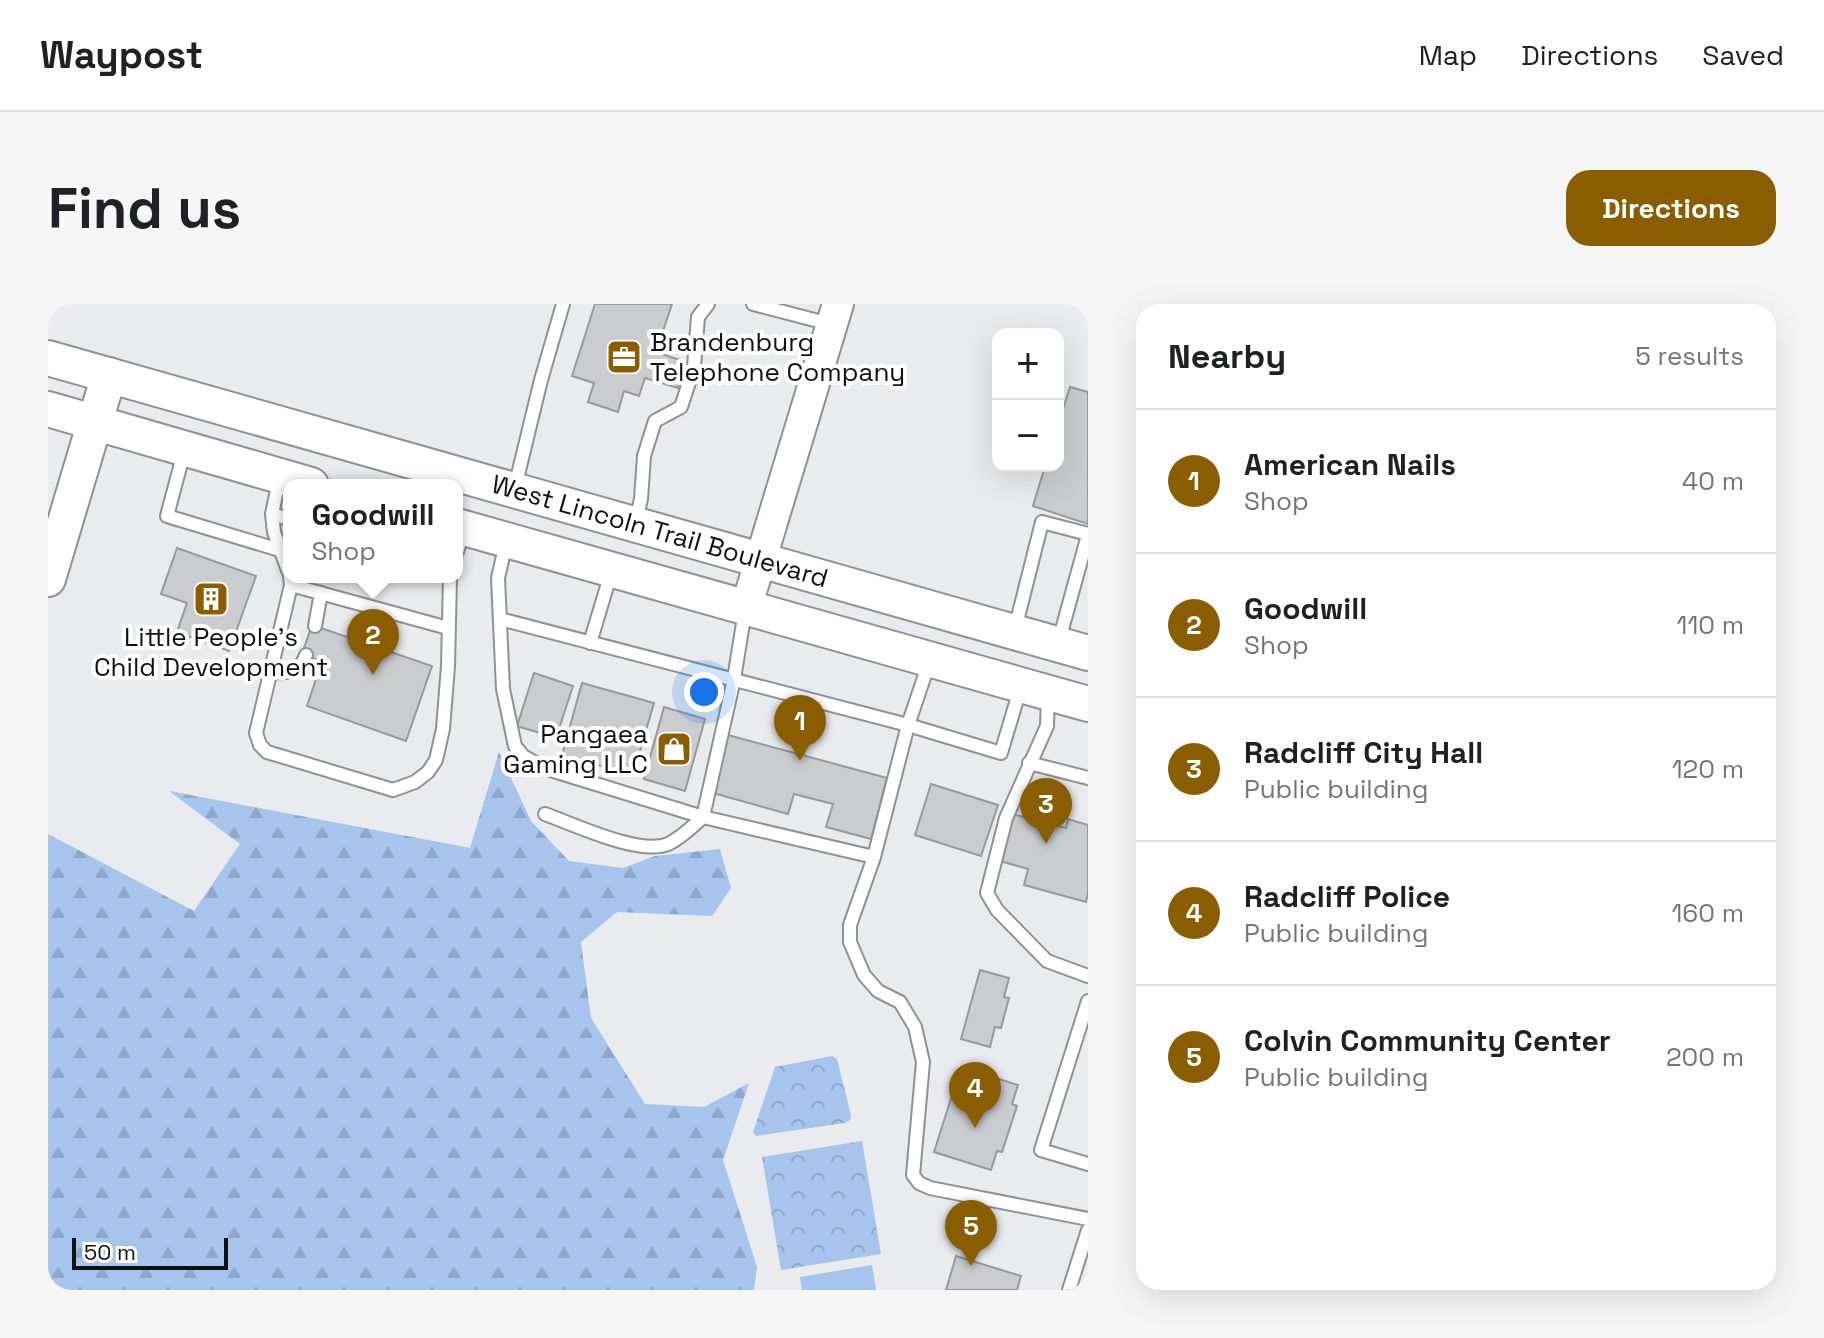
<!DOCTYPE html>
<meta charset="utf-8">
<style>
body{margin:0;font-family:"Space Grotesk",sans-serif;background:#f6f6f6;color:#202124}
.controls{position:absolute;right:24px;top:24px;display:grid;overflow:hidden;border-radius:16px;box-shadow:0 8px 32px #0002}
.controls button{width:72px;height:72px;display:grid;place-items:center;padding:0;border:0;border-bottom:2px solid #e0e0e0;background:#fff;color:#202124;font:40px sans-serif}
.scale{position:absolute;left:24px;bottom:20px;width:156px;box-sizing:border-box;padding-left:8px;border:4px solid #0f1011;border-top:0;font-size:22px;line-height:28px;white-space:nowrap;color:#0f1011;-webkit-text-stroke:6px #fff;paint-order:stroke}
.you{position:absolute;left:656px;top:388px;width:28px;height:28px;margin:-20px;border:6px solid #fff;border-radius:50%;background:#1a73e8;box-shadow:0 0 0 12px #1a73e833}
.badge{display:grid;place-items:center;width:52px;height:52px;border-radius:50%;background:#8a5d00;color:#fff;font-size:26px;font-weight:700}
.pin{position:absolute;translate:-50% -66px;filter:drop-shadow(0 2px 4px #0008)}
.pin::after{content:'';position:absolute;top:42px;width:28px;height:24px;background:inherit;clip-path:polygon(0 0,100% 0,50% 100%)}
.popup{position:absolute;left:235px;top:175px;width:180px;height:104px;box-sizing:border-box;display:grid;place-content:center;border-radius:16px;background:#fff;filter:drop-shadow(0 2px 6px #0005);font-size:26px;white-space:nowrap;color:#757577}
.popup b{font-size:30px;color:#202124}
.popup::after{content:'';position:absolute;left:50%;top:100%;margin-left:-16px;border:16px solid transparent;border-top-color:#fff}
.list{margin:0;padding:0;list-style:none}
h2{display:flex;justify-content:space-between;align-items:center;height:104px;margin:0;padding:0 32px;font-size:34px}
h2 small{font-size:26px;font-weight:400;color:#757577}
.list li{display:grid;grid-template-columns:52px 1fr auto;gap:24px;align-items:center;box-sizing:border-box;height:144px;padding:0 32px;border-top:2px solid #e0e0e0}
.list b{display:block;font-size:30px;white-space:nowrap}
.list p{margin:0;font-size:26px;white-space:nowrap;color:#757577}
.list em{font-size:26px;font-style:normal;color:#757577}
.map{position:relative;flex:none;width:1040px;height:986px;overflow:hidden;border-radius:24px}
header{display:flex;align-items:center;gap:48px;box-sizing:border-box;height:112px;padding:0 40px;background:#fff;border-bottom:2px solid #e0e0e0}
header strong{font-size:38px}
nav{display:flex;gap:44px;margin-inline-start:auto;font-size:28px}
.intro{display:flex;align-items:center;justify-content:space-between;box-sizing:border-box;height:192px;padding:0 48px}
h1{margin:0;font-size:56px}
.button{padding:20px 36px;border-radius:24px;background:#8a5d00;color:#fff;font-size:28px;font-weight:700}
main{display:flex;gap:48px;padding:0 48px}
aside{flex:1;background:#fff;border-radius:24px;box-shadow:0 8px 32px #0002}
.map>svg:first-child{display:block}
</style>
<header>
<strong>Waypost</strong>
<nav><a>Map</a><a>Directions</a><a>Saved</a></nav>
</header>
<div class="intro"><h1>Find us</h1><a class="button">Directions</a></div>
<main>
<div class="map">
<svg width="1040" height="986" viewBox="0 0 1040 986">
<defs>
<pattern id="forest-firs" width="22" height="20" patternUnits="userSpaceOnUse" patternTransform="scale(2)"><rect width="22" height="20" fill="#a7c4ed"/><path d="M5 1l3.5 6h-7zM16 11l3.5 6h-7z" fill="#8fa7ca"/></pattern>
<pattern id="park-crowns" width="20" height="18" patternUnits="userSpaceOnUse" patternTransform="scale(2)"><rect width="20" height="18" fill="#a7c4ed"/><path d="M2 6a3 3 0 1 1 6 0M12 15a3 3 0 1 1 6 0" fill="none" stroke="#8fa7ca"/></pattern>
</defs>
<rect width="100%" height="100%" fill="#e9ebee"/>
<path fill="#a7c4ed" d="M 824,961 L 828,986 L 754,986 L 752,973 Z"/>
<path fill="url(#forest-firs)" d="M 451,448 L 483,517 L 521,557 L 575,564 L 607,552 L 672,545 L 683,584 L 664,612 L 569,608 L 533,638 L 543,714 L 597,800 L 656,803 L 701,779 L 675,856 L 709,963 L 706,986 L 0,986 L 0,530 L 146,607 L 192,540 L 121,487 L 422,544 Z"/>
<g fill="url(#park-crowns)">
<path d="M 784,752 L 789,755 L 803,811 L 802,816 L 797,819 L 708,832 L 705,828 L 727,763 Z"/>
<path d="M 814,837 L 833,950 L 733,966 L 714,853 Z"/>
</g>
<g fill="#cacccf" stroke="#97999c" stroke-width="2">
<path d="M 547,0 L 624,0 L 608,48 L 638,58 L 630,84 L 597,74 L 591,92 L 576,87 L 570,108 L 540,98 L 546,79 L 524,72 Z"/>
<path d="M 1022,83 L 1040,88 L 1040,220 L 985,202 L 997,162 L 1010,162 L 1010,120 Z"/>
<path d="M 129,244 L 208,272 L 181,347 L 129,328 L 139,299 L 113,290 Z"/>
<path d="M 264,321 L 384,362 L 358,437 L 259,402 L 274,357 L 254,350 Z"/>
<path d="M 486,369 L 525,382 L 508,434 L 469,422 Z"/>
<path d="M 534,379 L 606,399 L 585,471 L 514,451 Z"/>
<path d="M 616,403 L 657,415 L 637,487 L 596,475 Z"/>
<path d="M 680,431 L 839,474 L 823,535 L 778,523 L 785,500 L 746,490 L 740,510 L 665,489 Z"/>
<path d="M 883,480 L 950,501 L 933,552 L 867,531 Z"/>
<path d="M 964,510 L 1018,524 L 1020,515 L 1040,521 L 1040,589 L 1038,598 L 976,581 L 980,565 L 952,557 Z"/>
<path d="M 932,666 L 961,674 L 956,693 L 961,694 L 953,724 L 947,723 L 942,743 L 913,735 Z"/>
<path d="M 913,763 L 970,781 L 964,800 L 969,802 L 954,848 L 949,847 L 943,866 L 886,848 Z"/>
<path d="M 908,952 L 973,972 L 969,986 L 898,986 Z"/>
</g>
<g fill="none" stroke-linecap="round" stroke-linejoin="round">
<defs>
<g id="service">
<path d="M 705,0 L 782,20"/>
<path d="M 136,148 L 119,212 L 235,247"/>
<path d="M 232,172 L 224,210 L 226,228 L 241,269"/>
<path d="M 467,183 L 493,76 L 515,0"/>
<path d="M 224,210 L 241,215"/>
<path d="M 588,217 L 593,195 L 596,152 L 607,117 L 633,103 L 646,63 L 650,13 L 660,0"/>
<path d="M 458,239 L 450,274 L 455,385 L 467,442 L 475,452 L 496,464 L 655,513"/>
<path d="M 409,248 L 415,227"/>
<path d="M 242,273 L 243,281 L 208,429 L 212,441 L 219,448 L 345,486 L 367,478 L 380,468 L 388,456 L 395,425 L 400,362 L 402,273"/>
<path d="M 243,281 L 400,324"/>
<path d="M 697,307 L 686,375 L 655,513 L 826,553"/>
<path d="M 452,315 L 860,421 L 953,449 L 973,382"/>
<path d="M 267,322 L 273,289"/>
<path d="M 967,325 L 994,218 L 1040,230"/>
<path d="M 542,339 L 563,269"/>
<path d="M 1010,340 L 1040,231"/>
<path d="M 882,356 L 860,421 L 826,553 L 802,621 L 802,638 L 816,671 L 830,687 L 852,698 L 867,723 L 875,758 L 865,871 L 871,879 L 882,884 L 1040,915"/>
<path d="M 223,368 C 241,369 251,370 258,351"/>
<path d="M 1000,393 L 999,422 L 958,514 L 939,589 L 949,606 L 999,657 L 1040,672"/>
<path d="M 981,459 L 1040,474"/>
<path d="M 497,510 C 525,520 592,552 620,540 C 633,534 644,523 655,513"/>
<path d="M 1040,697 L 993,846 L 1040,860"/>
<path d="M 1021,986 L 1040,926"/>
</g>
<path id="tertiary" d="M 698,304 L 790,0"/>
<g id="secondary">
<path d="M 0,54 L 1040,349"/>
<path d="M 0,105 L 263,181"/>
<path d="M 409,222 L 1040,400"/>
<path d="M 0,275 L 61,71"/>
</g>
</defs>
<use href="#service" stroke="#8f9193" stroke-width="16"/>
<use href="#tertiary" stroke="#8f9193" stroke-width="34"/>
<use href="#secondary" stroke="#8f9193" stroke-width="38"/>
<use href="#service" stroke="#fff" stroke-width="12"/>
<use href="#tertiary" stroke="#fff" stroke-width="30"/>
<use href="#secondary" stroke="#fff" stroke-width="34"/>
</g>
<defs>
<symbol id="office-square" viewBox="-11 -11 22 22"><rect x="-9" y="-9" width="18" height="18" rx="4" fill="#8a5d00" stroke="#fff"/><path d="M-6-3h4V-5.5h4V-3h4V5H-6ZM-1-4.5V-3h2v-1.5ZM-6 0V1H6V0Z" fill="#fff"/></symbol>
<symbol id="building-square" viewBox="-11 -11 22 22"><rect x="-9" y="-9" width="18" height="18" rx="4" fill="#8a5d00" stroke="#fff"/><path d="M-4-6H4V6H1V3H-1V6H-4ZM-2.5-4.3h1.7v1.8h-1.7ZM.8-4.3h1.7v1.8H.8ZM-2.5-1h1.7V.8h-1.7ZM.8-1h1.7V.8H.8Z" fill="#fff"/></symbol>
<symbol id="shop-square" viewBox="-11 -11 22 22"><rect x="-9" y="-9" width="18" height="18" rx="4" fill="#8a5d00" stroke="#fff"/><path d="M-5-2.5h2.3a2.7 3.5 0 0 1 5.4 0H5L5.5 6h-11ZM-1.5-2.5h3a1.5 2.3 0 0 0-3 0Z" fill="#fff"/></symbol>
</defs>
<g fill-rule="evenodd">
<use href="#office-square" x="556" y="33" width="40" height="40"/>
<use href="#building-square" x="143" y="275" width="40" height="40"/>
<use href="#shop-square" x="606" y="425" width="40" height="40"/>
</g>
<g text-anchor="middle" stroke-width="8" stroke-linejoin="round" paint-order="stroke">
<g font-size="26" fill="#0f1011" stroke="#fff" text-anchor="start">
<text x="602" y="47">Brandenburg<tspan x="602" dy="30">Telephone Company</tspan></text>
<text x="163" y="342" text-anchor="middle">Little People's<tspan x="163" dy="30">Child Development</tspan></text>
<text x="600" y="439" text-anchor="end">Pangaea<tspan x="600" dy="30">Gaming LLC</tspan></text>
</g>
<g font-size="26" fill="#0f1011" stroke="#fff">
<text transform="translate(612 227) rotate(16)" y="9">West Lincoln Trail Boulevard</text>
</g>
</g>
</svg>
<div class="controls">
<button>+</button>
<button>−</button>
</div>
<div class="scale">50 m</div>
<div class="you"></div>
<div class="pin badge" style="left:752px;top:457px">1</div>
<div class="pin badge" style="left:325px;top:371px">2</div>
<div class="popup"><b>Goodwill</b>Shop</div>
<div class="pin badge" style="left:998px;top:540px">3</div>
<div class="pin badge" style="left:927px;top:824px">4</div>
<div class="pin badge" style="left:923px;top:962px">5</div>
</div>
<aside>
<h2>Nearby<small>5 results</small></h2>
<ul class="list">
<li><span class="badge">1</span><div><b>American Nails</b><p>Shop</p></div><em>40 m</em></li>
<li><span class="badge">2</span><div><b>Goodwill</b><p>Shop</p></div><em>110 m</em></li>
<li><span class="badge">3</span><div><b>Radcliff City Hall</b><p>Public building</p></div><em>120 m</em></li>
<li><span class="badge">4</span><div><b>Radcliff Police</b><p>Public building</p></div><em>160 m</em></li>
<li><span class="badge">5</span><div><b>Colvin Community Center</b><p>Public building</p></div><em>200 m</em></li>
</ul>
</aside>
</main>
